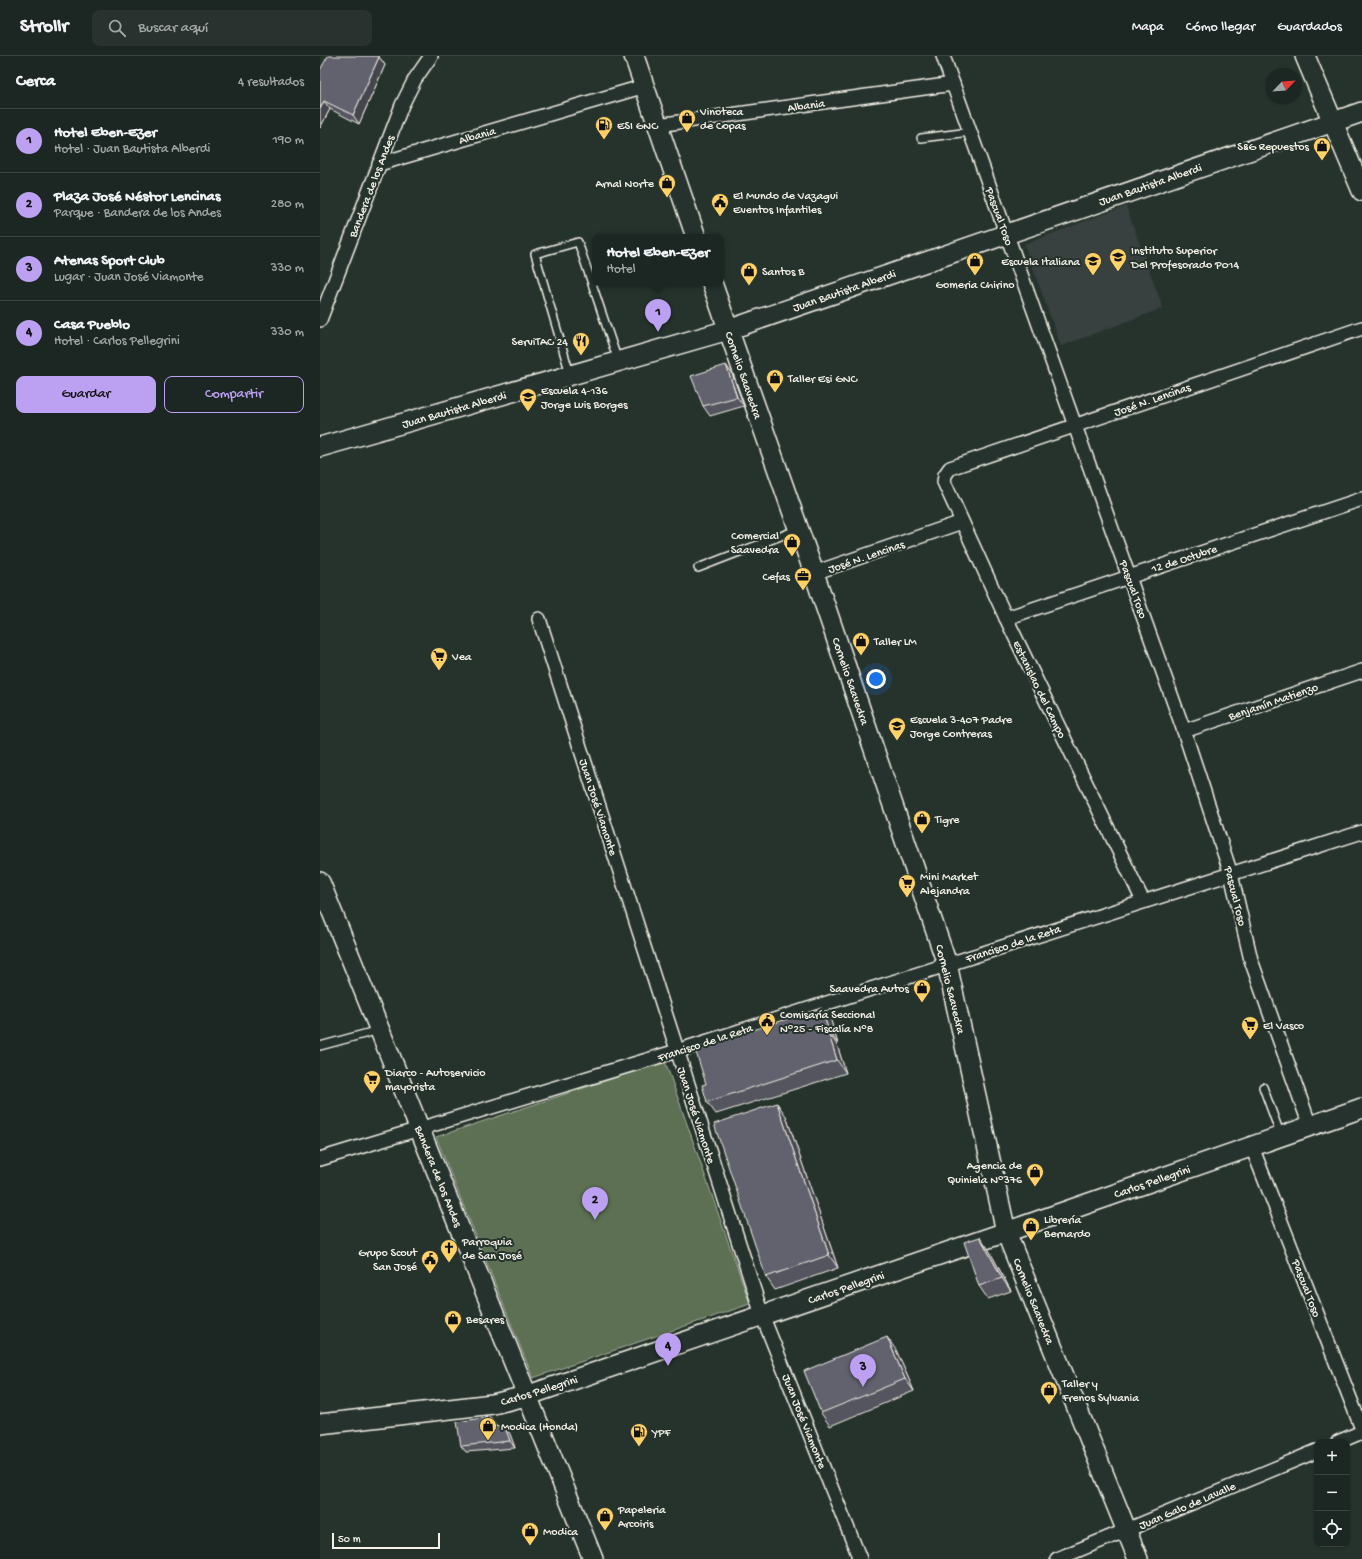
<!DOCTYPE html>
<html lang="es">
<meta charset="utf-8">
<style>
body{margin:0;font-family:"Gochi Hand",sans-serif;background:#29322f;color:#f1f3f6}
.controls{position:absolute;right:12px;bottom:12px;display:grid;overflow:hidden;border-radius:8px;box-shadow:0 1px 3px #0004}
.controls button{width:36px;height:36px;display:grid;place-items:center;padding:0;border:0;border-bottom:1px solid #3a4340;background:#1c2622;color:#f1f3f6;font:20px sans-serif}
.compass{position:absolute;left:946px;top:12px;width:36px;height:36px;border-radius:50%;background:#1c2622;box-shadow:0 1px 3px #0004;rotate:65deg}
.scale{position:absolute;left:12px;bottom:10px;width:108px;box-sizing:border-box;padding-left:4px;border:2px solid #f4f1e8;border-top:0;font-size:11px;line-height:14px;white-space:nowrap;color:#f4f1e8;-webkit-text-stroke:3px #26332d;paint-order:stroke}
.you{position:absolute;left:556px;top:623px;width:14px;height:14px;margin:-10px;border:3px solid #fff;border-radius:50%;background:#1a73e8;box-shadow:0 0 0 6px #1a73e833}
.badge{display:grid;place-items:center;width:26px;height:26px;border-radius:50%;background:#bca0f2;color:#111;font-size:13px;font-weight:700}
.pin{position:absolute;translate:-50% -33px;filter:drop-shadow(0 1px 2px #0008)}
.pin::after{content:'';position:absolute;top:21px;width:14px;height:12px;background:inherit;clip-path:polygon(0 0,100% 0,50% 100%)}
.popup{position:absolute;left:272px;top:178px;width:132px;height:52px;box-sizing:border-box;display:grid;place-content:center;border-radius:8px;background:#1c2622;filter:drop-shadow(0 1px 3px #0005);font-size:13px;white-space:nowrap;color:#a0a5a5}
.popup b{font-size:15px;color:#f1f3f6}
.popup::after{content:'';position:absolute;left:50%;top:100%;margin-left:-8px;border:8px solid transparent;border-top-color:#1c2622}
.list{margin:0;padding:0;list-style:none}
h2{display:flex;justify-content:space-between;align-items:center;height:52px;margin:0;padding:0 16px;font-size:17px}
h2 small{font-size:13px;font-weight:400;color:#a0a5a5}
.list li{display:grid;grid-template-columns:26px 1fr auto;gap:12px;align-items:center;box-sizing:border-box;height:64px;padding:0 16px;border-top:1px solid #3a4340}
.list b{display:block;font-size:15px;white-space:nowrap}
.list p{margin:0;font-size:13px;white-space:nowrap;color:#a0a5a5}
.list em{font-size:13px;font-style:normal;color:#a0a5a5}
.actions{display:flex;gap:8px;padding:12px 16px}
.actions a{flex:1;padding:9px 0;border:1px solid #bca0f2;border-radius:8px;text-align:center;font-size:14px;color:#bca0f2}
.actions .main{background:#bca0f2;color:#111}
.icon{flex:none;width:22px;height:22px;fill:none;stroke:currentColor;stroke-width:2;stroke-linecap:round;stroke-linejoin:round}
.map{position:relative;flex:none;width:1042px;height:1503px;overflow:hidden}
header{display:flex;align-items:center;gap:24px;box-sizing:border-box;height:56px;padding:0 20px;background:#1c2622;border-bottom:1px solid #3a4340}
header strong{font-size:19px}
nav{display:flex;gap:22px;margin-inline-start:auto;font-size:14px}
.search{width:280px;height:36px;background:#29322f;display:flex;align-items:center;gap:10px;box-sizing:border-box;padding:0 14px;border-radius:8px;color:#a0a5a5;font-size:15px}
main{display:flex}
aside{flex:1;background:#1c2622}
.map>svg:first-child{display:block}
</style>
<header>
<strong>Strollr</strong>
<div class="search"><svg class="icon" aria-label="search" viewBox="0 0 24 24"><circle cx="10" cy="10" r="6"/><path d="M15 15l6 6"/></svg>Buscar aquí</div>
<nav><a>Mapa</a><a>Cómo llegar</a><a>Guardados</a></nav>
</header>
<main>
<aside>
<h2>Cerca<small>4 resultados</small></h2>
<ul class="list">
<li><span class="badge">1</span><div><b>Hotel Eben-Ezer</b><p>Hotel · Juan Bautista Alberdi</p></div><em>190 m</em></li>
<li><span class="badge">2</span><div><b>Plaza José Néstor Lencinas</b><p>Parque · Bandera de los Andes</p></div><em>280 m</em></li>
<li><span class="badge">3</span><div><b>Atenas Sport Club</b><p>Lugar · Juan José Viamonte</p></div><em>330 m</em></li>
<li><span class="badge">4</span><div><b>Casa Pueblo</b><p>Hotel · Carlos Pellegrini</p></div><em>330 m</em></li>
</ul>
<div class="actions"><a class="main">Guardar</a><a>Compartir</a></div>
</aside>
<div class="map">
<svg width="1042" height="1503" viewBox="0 0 1042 1503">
<rect width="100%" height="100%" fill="#26332d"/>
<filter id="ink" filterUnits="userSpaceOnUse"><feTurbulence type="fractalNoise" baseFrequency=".025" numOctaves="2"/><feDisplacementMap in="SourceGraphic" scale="8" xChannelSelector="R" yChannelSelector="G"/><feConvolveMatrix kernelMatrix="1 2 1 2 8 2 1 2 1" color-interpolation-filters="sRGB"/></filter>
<g filter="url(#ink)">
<path fill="#384140" d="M 806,150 L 843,252 L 741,290 L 704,188 Z"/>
<path fill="#5d7052" stroke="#a8b09d" d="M 345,1005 L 430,1248 L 213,1322 L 116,1081 Z"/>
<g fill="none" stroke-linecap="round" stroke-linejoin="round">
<defs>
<g id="lane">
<path d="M 601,82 L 650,76"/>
<path d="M 250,318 L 215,198 L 258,186 L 298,305"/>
<path d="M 378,512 L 479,473"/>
<path d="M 0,990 L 59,974"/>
<path d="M 943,1031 L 961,1080"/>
</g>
<g id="street">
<path d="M 623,0 L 864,675 L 911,818 L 931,904 L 990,1070"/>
<path d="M 338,69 L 633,28"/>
<path d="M 59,108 L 325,30"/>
<path d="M 0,264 L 82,49 L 95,23 L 111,0"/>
<path d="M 494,517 L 642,466"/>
<path d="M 686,562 L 1042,443"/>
<path d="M 219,563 L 442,1259 L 540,1503"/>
<path d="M 864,675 L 1042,615"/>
<path d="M 823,845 L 686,562 L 624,426 L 625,419 L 630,412 L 1042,272"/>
<path d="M 932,1091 L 1042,1373"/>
<path d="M 0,1103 L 357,995 L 1042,776"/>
<path d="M 1018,1386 L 1042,1376"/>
<path d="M 737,1503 L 997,1395"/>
</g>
<g id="secondary">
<path d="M 314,0 L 376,181"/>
<path d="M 985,0 L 1042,135"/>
<path d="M 392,227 L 494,517 L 627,908 L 686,1176 L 818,1503"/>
<path d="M 0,391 L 408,274 L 1042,56"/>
<path d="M 0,826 L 273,1503"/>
<path d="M 0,1368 L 173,1348 L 206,1340 L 686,1176 L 1042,1052"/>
</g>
</defs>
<use href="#lane" stroke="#f4f1e8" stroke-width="10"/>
<use href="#street" stroke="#f4f1e8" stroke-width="16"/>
<use href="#secondary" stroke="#f4f1e8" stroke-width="22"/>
<use href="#lane" stroke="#26332d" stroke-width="7"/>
<use href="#street" stroke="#26332d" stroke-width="13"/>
<use href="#secondary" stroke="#26332d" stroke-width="19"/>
</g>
<g fill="#54545f" stroke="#f4f1e8">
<path d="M 59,1 L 65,9 L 39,68 L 10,53 L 0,72 L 0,14 Z"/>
<path d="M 406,309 L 412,318 L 424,350 L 390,360 L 383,350 Z"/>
<path d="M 511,965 L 518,988 L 517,989 L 526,1017 L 396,1058 L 387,1046 L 386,1028 Z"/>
<path d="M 466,1060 L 518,1212 L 455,1234 L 446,1221 Z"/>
<path d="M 660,1181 L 669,1194 L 691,1235 L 668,1243 L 659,1230 Z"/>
<path d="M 576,1294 L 594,1335 L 510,1370 L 501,1357 Z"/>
<path d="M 170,1361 L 174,1367 L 175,1370 L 185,1371 L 190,1378 L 195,1392 L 146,1396 L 141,1390 Z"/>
</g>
<g fill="#45454d" stroke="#f4f1e8">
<path d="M 59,1 L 65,9 L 39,68 L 33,59 Z"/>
<path d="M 4,45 L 10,53 L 0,72 L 0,53 Z"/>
<path d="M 406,309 L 412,318 L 424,350 L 417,341 Z"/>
<path d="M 501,952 L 511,965 L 518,988 L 509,975 Z"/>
<path d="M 508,976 L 517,989 L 526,1017 L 517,1004 Z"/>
<path d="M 457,1047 L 466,1060 L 518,1212 L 509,1199 Z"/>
<path d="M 660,1181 L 669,1194 L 691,1235 L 682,1222 Z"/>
<path d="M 567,1281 L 576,1294 L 594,1335 L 585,1323 Z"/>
<path d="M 170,1361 L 174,1367 L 177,1376 L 172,1370 Z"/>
<path d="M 185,1371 L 190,1378 L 195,1392 L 190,1385 Z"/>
</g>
<g fill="#62626e" stroke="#f4f1e8">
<path d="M 8,0 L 57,0 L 59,1 L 33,59 L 4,45 L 0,53 L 0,14 Z"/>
<path d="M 406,309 L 417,341 L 383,350 L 371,320 Z"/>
<path d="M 501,952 L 509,975 L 508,976 L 517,1004 L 387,1046 L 382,1029 L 386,1028 L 375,993 Z"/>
<path d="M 457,1047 L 509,1199 L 446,1221 L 394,1068 Z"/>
<path d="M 660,1181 L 682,1222 L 659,1230 L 644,1186 Z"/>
<path d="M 567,1281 L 585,1323 L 501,1357 L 484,1315 Z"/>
<path d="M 170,1361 L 172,1370 L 185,1371 L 190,1385 L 141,1390 L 137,1366 Z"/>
</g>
</g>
<defs>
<symbol id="shop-pin" viewBox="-11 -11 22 30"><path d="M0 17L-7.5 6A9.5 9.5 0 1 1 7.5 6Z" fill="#ffd166" stroke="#26332d"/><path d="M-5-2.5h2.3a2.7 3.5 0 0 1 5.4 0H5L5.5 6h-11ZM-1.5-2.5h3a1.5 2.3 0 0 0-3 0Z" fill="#111"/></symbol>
<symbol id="fuel-pin" viewBox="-11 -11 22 30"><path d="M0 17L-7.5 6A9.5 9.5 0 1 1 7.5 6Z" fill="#ffd166" stroke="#26332d"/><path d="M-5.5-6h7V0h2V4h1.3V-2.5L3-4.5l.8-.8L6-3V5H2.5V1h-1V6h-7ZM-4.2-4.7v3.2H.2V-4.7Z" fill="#111"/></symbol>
<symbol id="civic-pin" viewBox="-11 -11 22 30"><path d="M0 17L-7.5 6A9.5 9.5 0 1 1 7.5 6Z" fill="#ffd166" stroke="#26332d"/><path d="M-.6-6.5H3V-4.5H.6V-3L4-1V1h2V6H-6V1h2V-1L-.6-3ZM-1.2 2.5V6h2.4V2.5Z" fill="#111"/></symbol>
<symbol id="university-pin" viewBox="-11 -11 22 30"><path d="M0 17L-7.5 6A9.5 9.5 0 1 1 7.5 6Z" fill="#ffd166" stroke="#26332d"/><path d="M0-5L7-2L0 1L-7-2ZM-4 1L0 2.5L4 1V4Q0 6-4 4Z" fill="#111"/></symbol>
<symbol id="school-pin" viewBox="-11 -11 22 30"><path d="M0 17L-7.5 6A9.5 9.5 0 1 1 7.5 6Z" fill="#ffd166" stroke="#26332d"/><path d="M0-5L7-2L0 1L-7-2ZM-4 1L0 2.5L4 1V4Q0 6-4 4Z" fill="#111"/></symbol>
<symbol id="restaurant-pin" viewBox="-11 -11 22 30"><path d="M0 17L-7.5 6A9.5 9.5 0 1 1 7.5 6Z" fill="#ffd166" stroke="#26332d"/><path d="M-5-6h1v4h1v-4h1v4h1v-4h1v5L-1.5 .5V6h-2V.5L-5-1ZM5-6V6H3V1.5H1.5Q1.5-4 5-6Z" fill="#111"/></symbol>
<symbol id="office-pin" viewBox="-11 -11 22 30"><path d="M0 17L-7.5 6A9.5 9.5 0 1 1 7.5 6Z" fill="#ffd166" stroke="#26332d"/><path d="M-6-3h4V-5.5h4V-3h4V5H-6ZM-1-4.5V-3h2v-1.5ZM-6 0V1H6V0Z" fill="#111"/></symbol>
<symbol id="supermarket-pin" viewBox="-11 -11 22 30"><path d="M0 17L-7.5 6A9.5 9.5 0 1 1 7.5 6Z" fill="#ffd166" stroke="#26332d"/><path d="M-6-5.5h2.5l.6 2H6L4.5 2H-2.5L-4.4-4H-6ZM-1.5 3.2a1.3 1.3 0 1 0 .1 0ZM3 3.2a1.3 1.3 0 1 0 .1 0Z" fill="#111"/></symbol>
<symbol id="church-pin" viewBox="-11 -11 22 30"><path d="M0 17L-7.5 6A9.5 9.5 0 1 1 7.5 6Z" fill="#ffd166" stroke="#26332d"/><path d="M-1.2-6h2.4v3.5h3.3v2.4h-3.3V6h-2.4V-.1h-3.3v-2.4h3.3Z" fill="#111"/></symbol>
</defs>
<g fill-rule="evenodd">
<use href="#shop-pin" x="357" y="52" width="20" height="27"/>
<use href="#fuel-pin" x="274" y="59" width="20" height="27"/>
<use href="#shop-pin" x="992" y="80" width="20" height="27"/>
<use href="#shop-pin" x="337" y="117" width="20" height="27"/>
<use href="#civic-pin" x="390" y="136" width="20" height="27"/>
<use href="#university-pin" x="788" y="191" width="20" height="27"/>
<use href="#shop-pin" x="645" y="195" width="20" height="27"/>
<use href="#school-pin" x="763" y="195" width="20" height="27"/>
<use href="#shop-pin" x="419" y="205" width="20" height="27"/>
<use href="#restaurant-pin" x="251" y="275" width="20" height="27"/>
<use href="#shop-pin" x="445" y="312" width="20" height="27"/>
<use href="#school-pin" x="198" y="331" width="20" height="27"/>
<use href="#shop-pin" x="462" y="476" width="20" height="27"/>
<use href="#office-pin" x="473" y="510" width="20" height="27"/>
<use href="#shop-pin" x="531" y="575" width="20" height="27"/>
<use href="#supermarket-pin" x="109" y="590" width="20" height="27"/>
<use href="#school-pin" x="567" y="660" width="20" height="27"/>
<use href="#shop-pin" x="592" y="753" width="20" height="27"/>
<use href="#supermarket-pin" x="577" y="817" width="20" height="27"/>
<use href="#shop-pin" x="592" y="922" width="20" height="27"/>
<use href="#civic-pin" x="437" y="955" width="20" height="27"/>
<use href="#supermarket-pin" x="920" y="959" width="20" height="27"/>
<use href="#supermarket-pin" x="42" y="1013" width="20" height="27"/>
<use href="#shop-pin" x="705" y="1106" width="20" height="27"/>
<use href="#shop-pin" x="701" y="1160" width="20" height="27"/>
<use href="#church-pin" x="119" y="1182" width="20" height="27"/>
<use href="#civic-pin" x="100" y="1193" width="20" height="27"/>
<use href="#shop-pin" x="123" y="1253" width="20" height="27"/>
<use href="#shop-pin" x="719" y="1324" width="20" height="27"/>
<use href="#shop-pin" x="158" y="1360" width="20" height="27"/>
<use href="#fuel-pin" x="309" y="1366" width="20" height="27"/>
<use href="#shop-pin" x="275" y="1450" width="20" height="27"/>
<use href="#shop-pin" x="200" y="1465" width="20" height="27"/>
</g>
<g text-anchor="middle" stroke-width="4" stroke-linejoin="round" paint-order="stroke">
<g font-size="12" fill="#f4f1e8" stroke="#26332d">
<text transform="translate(486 49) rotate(-8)" y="4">Albania</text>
<text transform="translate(157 79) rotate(-16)" y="4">Albania</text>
<text transform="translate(830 128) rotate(-19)" y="4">Juan Bautista Alberdi</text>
<text transform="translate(51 130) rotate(-69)" y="4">Bandera de los Andes</text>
<text transform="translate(680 160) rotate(70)" y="4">Pascual Toso</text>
<text transform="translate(524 234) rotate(-19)" y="4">Juan Bautista Alberdi</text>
<text transform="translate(424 319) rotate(71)" y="4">Cornelio Saavedra</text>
<text transform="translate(832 343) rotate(-19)" y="4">José N. Lencinas</text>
<text transform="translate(134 353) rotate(-16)" y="4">Juan Bautista Alberdi</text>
<text transform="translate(546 500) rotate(-19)" y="4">José N. Lencinas</text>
<text transform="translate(864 502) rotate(-18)" y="4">12 de Octubre</text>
<text transform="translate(814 533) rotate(70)" y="4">Pascual Toso</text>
<text transform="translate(531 625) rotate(71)" y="4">Cornelio Saavedra</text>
<text transform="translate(720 633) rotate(64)" y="4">Estanislao del Campo</text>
<text transform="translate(953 645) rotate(-19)" y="4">Benjamín Matienzo</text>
<text transform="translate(279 751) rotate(72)" y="4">Juan José Viamonte</text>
<text transform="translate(916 840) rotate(76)" y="4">Pascual Toso</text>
<text transform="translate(693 887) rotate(-18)" y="4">Francisco de la Reta</text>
<text transform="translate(631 933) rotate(76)" y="4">Cornelio Saavedra</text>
<text transform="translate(385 986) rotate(-18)" y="4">Francisco de la Reta</text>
<text transform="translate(377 1059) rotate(72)" y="4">Juan José Viamonte</text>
<text transform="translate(119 1120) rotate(68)" y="4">Bandera de los Andes</text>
<text transform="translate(832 1125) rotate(-19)" y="4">Carlos Pellegrini</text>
<text transform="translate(526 1231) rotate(-19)" y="4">Carlos Pellegrini</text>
<text transform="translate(987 1232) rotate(69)" y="4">Pascual Toso</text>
<text transform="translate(714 1245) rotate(68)" y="4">Cornelio Saavedra</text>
<text transform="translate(219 1334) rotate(-17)" y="4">Carlos Pellegrini</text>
<text transform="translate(485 1365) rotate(68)" y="4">Juan José Viamonte</text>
<text transform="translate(867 1449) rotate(-23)" y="4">Juan Galo de Lavalle</text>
</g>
<g font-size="12" fill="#f4f1e8" stroke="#26332d" text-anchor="start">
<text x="380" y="59">Vinoteca<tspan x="380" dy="14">de Copas</tspan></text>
<text x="297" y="73">ESI GNC</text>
<text x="989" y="94" text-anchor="end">S&amp;G Repuestos</text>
<text x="334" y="131" text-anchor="end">Arnal Norte</text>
<text x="413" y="143">El Mundo de Vazagui<tspan x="413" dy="14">Eventos Infantiles</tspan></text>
<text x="811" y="198">Instituto Superior<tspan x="811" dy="14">Del Profesorado P014</tspan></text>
<text x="760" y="209" text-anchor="end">Escuela Italiana</text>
<text x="442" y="219">Santos B</text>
<text x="655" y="232" text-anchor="middle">Gomeria Chirino</text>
<text x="248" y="289" text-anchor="end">ServiTAC 24</text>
<text x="468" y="326">Taller Esi GNC</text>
<text x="221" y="338">Escuela 4-136<tspan x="221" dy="14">Jorge Luis Borges</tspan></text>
<text x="459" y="483" text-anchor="end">Comercial<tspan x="459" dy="14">Saavedra</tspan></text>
<text x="470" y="524" text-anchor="end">Cefas</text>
<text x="554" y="589">Taller LM</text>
<text x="132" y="604">Vea</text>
<text x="590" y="667">Escuela 3-407 Padre<tspan x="590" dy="14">Jorge Contreras</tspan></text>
<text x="615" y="767">Tigre</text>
<text x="600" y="824">Mini Market<tspan x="600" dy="14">Alejandra</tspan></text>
<text x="589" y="936" text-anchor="end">Saavedra Autos</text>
<text x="460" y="962">Comisaría Seccional<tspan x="460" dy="14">N°25 - Fiscalía N°8</tspan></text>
<text x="943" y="973">El Vasco</text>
<text x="65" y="1020">Diarco - Autoservicio<tspan x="65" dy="14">mayorista</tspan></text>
<text x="702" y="1113" text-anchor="end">Agencia de<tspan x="702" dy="14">Quiniela N°376</tspan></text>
<text x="724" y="1167">Librería<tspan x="724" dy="14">Bernardo</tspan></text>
<text x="142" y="1189">Parroquia<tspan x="142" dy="14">de San José</tspan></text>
<text x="97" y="1200" text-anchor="end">Grupo Scout<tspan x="97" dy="14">San José</tspan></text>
<text x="146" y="1267">Besares</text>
<text x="742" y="1331">Taller y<tspan x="742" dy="14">Frenos Sylvania</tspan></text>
<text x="181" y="1374">Modica (Honda)</text>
<text x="332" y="1380">YPF</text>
<text x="298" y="1457">Papeleria<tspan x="298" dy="14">Arcoiris</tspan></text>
<text x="223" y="1479">Modica</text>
</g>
</g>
</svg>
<div class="controls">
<button>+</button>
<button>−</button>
<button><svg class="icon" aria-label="locate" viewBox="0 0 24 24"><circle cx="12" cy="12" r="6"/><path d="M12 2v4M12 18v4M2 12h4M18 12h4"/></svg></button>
</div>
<svg class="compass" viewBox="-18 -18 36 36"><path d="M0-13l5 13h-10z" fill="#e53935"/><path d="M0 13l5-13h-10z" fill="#a0a5a5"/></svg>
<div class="scale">50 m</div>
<div class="you"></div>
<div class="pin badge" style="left:338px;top:276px">1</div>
<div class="popup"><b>Hotel Eben-Ezer</b>Hotel</div>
<div class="pin badge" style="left:275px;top:1164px">2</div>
<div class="pin badge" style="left:543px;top:1331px">3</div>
<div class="pin badge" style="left:348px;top:1310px">4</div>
</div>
</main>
